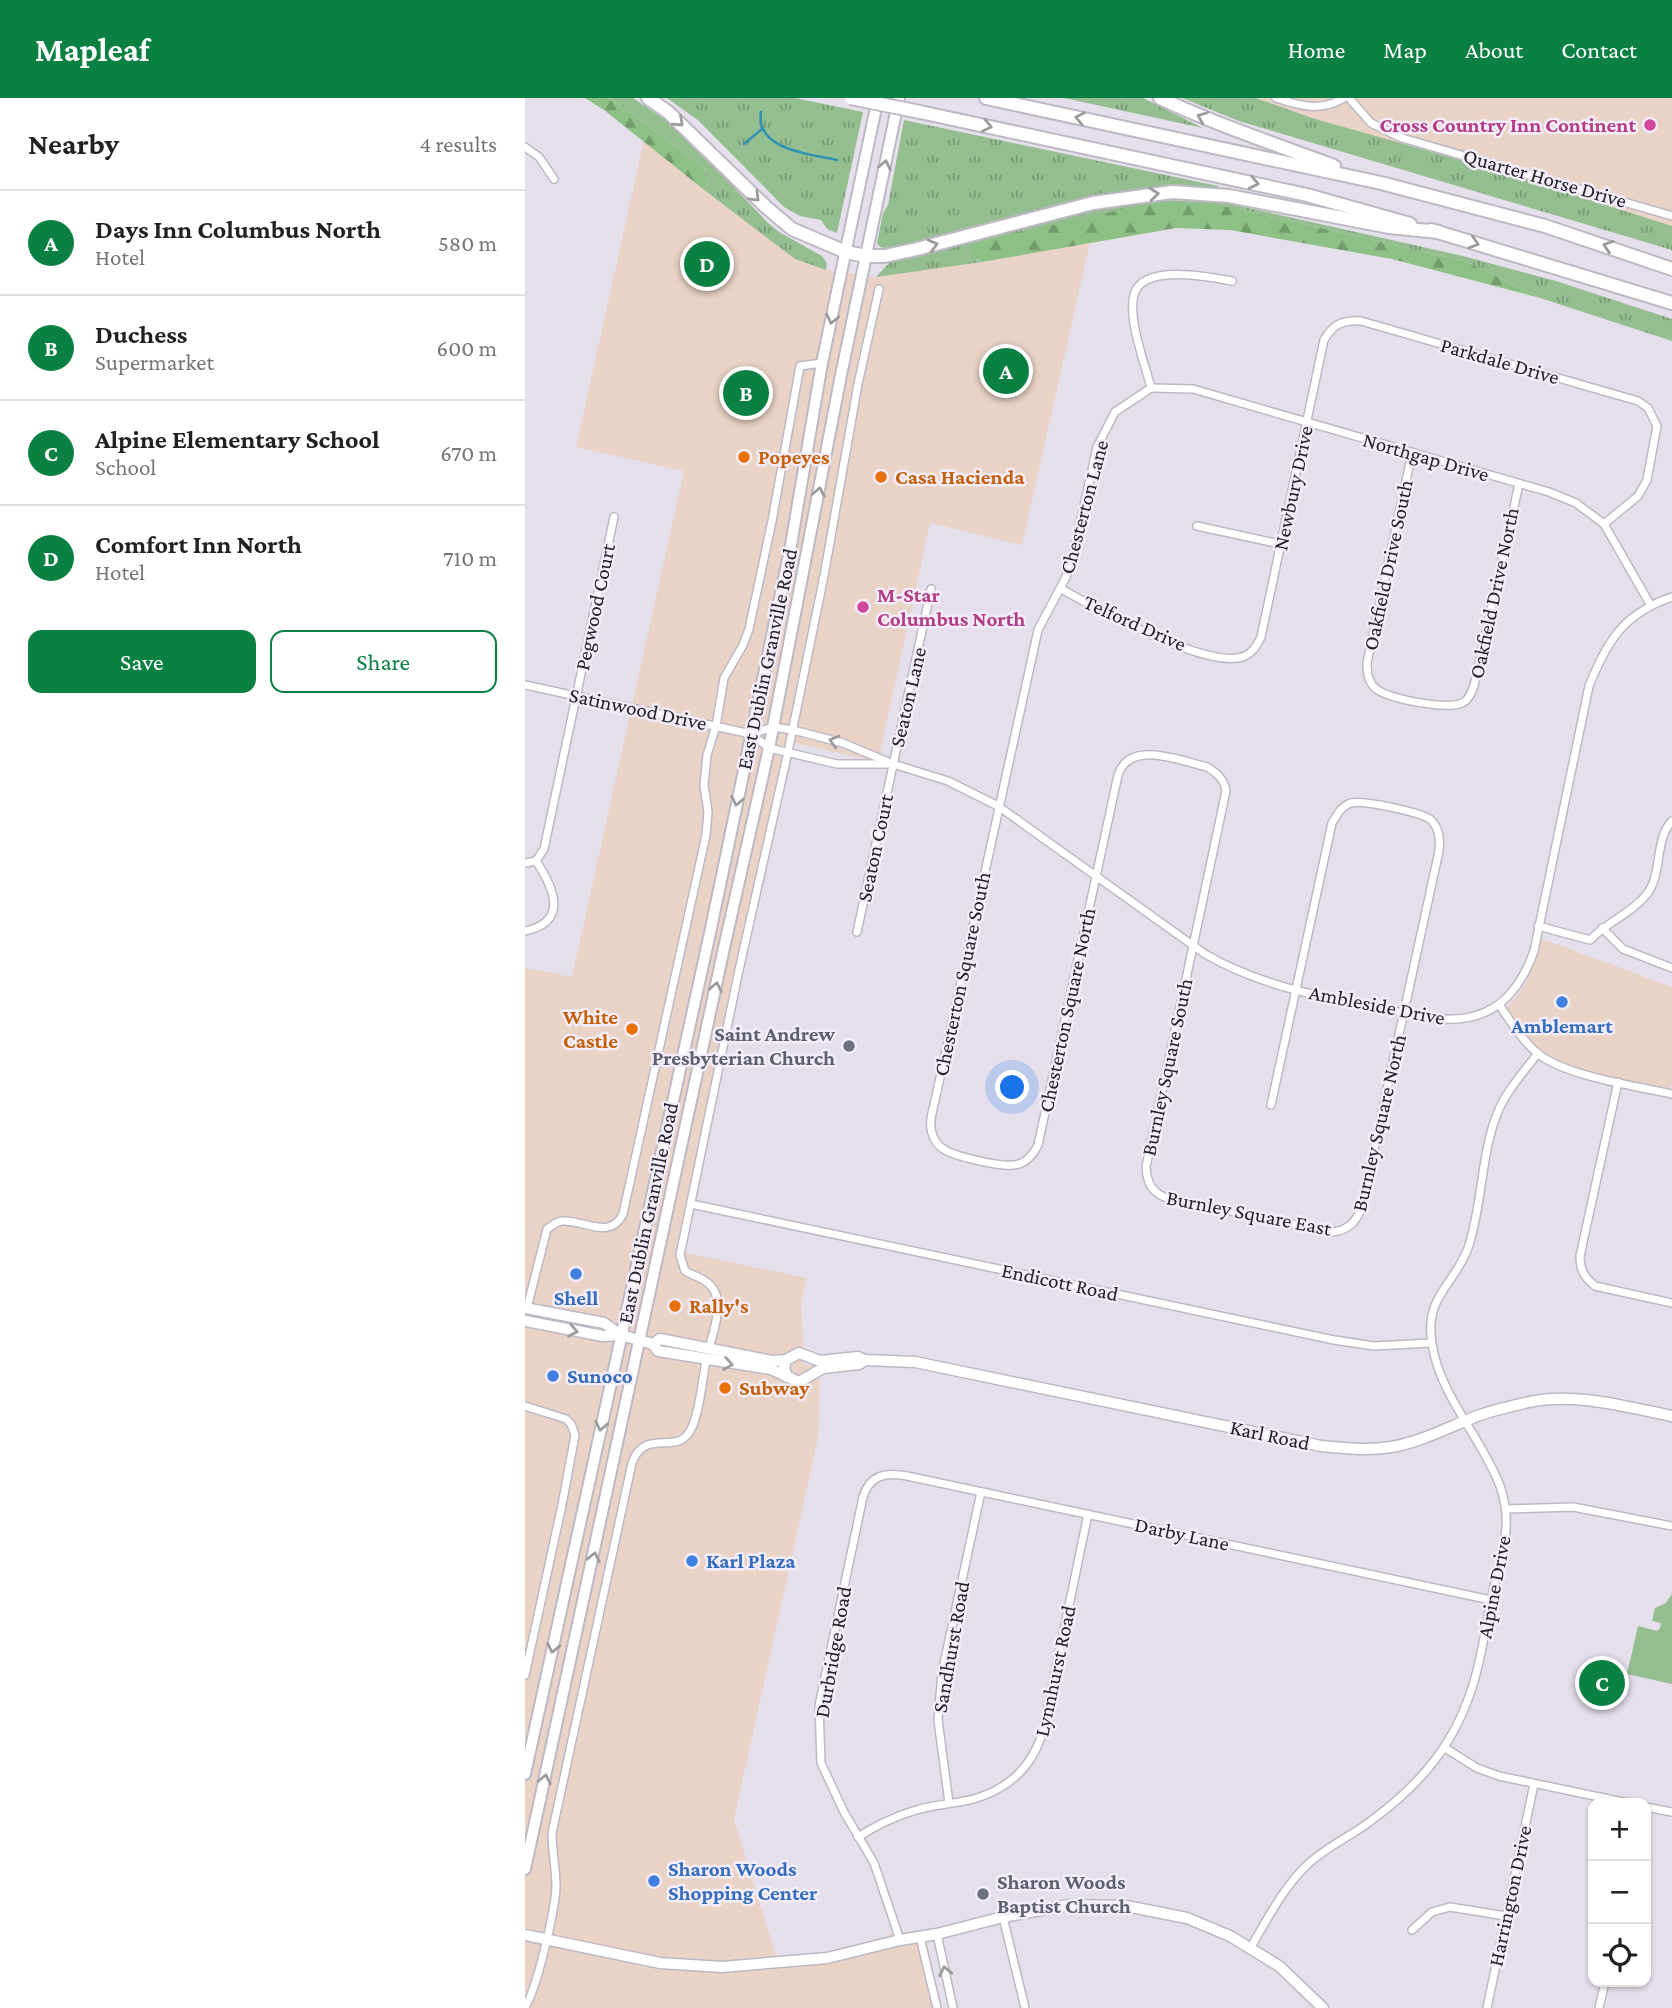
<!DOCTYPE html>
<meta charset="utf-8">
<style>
body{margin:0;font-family:"Crimson Pro",serif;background:#f6f6f6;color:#202124}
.controls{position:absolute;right:21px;bottom:21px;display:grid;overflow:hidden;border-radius:14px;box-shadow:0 2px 5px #0004}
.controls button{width:63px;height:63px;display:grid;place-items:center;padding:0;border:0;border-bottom:2px solid #e0e0e0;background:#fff;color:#202124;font:35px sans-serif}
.you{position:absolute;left:488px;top:990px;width:24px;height:24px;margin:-18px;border:5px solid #fff;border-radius:50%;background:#1a73e8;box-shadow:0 0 0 10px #1a73e833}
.badge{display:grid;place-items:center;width:46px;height:46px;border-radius:50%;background:#0b8043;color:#fff;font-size:23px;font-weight:700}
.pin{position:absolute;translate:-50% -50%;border:4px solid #fff;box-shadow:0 2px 7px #0006}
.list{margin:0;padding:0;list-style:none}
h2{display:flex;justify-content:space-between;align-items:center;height:91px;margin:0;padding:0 28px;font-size:30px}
h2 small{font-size:23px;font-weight:400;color:#757577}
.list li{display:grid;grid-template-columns:46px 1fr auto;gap:21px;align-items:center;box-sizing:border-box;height:105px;padding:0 28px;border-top:2px solid #e0e0e0}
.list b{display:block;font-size:26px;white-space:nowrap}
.list p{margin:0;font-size:23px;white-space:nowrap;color:#757577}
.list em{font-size:23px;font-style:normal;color:#757577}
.actions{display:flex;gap:14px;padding:21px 28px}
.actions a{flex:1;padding:16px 0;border:2px solid #0b8043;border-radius:14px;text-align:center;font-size:24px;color:#0b8043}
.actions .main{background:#0b8043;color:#fff}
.icon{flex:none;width:38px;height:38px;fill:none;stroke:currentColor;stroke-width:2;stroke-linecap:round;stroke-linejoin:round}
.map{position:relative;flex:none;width:1147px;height:1910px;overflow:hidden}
header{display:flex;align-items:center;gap:42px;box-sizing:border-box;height:98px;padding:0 35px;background:#0b8043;color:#fff}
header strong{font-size:33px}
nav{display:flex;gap:38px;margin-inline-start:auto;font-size:24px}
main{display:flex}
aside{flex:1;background:#fff}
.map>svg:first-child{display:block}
</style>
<header>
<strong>Mapleaf</strong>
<nav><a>Home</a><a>Map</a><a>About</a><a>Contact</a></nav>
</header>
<main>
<aside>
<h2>Nearby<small>4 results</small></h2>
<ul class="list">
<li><span class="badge">A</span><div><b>Days Inn Columbus North</b><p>Hotel</p></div><em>580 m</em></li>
<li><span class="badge">B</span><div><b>Duchess</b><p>Supermarket</p></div><em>600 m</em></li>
<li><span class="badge">C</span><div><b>Alpine Elementary School</b><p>School</p></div><em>670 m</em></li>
<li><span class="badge">D</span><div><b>Comfort Inn North</b><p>Hotel</p></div><em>710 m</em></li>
</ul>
<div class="actions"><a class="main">Save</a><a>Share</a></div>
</aside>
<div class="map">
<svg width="1147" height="1910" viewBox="0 0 1147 1910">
<defs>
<pattern id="grass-tufts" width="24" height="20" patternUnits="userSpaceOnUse" patternTransform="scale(1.75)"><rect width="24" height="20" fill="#95be90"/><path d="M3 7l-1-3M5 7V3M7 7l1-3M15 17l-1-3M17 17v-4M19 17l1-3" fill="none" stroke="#799a75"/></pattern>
<pattern id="forest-firs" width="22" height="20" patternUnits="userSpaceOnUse" patternTransform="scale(1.75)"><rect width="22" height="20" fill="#8cc084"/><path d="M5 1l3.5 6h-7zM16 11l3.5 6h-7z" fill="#729c6c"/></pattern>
</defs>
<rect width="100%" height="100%" fill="#e5dfec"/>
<g fill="#e9d3c6">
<path d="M 731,0 L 1147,0 L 1147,128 L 971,72 L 787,20 Z"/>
<path d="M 119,42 L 270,161 L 301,172 L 351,179 L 457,164 L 565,144 L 497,447 L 405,425 L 353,664 L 262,643 L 156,1154 L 282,1180 L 276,1204 L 279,1267 L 295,1267 L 293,1340 L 209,1721 L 253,1864 L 357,1843 L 364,1836 L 401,1840 L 415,1910 L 0,1910 L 0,870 L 47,879 L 159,373 L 51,349 Z"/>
<path d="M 1015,840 L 1147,889 L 1147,984 L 1143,996 L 1053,976 L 1008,953 L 975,917 L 993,897 L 1004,880 Z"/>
</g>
<g fill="url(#grass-tufts)">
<path d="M 83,0 L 108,0 L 138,20 L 163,41 L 242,124 L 254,134 L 297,158 L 302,165 L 301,172 L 270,161 L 178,91 L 183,86 L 180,71 L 97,8 Z"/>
<path d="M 142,0 L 270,0 L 338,14 L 312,135 L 302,131 L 296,122 L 275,118 L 259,109 L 174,23 Z"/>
<path d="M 539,0 L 618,0 L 678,30 Z"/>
<path d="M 657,0 L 731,0 L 787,20 L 971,72 L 1147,128 L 1147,152 L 714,23 Z"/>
<path d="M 379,22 L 693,88 L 693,92 L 587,97 L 365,151 L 355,149 L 352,145 L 358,115 L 363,107 Z"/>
<path d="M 640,102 L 702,105 L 938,158 L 1031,183 L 1147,221 L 1147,243 L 1015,200 L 943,164 L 714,111 L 451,161 L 457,164 L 351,179 L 366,163 L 572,112 Z"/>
</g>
<g fill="url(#forest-firs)">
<path d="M 60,0 L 83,0 L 97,8 L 180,71 L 183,86 L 178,91 L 79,12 Z"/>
<path d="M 652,105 L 687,107 L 714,111 L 943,164 L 1015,200 L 867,161 L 705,132 L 651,130 L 457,164 L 447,157 L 448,147 L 474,139 L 613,108 Z"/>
</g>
<path fill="#95be90" d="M 1147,1496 L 1147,1586 L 1102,1576 L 1113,1528 L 1132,1533 L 1135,1530 L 1136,1525 L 1127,1523 L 1130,1510 L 1141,1505 Z"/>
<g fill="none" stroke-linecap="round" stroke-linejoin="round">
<g stroke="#3092b2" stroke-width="2.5">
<path d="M 236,14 C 230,52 285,56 312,62"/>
<path d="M 219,46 L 237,31"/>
</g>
<defs>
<g id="street">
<path d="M 751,0 C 776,8 795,14 819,0"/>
<path d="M 824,0 L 846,25 L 877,40 L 1147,118"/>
<path d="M 0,49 L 14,59 L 29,81"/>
<path d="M 626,290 L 590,314 L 572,349 L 549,453 L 541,479 L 513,532 L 411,998 C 409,1009 403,1024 407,1035 C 409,1042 414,1049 420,1052 C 432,1059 476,1069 489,1067 C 501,1066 508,1057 513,1047 L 593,677 C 605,641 656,663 682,669 C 692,675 699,681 701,693 L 621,1069 C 622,1085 627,1095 642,1100 L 806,1134 C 841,1132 840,1092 846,1065 L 914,753 C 915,742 915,731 906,722 C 897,714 837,702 826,705 C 816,708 812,717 807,725 L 746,1007"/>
<path d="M 626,290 L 668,291 L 1024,394 L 1051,405 L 1079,426 L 1125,506"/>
<path d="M 626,290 C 620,266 601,217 610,194 C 621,166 685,179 707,183"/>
<path d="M 887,355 L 842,565 C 842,575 843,584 851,591 C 865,601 921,612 937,605 C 944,602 946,595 949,588 L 994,386"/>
<path d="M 672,428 L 755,446"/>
<path d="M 536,491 C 573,511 672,566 713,560 C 725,558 731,550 736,539 L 799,242 C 808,226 818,222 836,223 L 1113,303 L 1123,310 L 1132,328 L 1122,382 L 1113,398 L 1079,426"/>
<path d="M 0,587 L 226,636 L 244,650 L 312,666 L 362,666"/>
<path d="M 226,636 L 248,629 L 268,632 L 318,645 L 368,666 L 423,683 L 473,708 L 680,856 C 747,895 825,903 899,919 C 956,929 990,907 1009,853 L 1064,588 C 1082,543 1099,515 1147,499"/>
<path d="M 0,765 L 11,763 L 19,751 L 89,419"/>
<path d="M 1013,828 L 1065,842 C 1082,824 1107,815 1122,796 C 1138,775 1129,742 1147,723"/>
<path d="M 1077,830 L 1098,851 L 1147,870"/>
<path d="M 0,833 C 44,824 29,790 11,763"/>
<path d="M 332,834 L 406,491"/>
<path d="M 975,908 C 986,924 997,942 1012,955 C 1040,978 1111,988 1147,996"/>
<path d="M 1093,984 L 1055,1158 C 1055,1172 1059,1179 1070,1188 L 1147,1205"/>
<path d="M 166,1106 L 809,1242 L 849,1248 L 906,1245"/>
<path d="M 2,1210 L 22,1131 C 27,1128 30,1124 37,1123 C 58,1121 85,1143 98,1116 L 181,737 L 183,714 L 179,687 L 182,657 L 191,628 L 199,580 L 218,547 L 224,531 L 247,423 L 275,268 L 297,265"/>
<path d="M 184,1251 C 189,1230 203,1197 180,1183 C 174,1179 167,1177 160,1173 L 155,1157 L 214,872 L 263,654 L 299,478 L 333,286 L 354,191"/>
<path d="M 0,1308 L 41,1321 L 46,1326 L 50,1337 L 37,1407 L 0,1577"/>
<path d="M 981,1411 L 1048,1409 L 1147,1428"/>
<path d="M 920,1650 L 952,1670 L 974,1678 L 1103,1705"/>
<path d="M 424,1705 L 413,1622 L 417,1575 L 456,1394"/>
<path d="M 1121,1709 L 1147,1714"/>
<path d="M 333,1739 C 350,1728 369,1719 388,1713 C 409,1706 432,1706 452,1700 C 487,1689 508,1667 518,1633 L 563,1416"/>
<path d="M 478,1819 L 500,1910"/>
<path d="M 887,1832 L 907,1814 L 925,1809 L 981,1818"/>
<path d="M 412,1836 L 428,1910"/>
<path d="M 395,1839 L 412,1910"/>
<path d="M 375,1842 L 349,1765 L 319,1714 L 296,1665 L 294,1608 L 338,1399 C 345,1377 360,1374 382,1378 L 966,1502"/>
<path d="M 726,1849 C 743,1820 758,1790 782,1767 C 800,1750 824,1739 843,1725 C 897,1686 932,1644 950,1580 C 958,1551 962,1521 968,1492 C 973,1472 980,1450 981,1430 C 982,1415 980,1402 975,1388 C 957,1340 915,1298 907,1246 C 899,1198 929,1188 943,1150 C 957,1110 956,1056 972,1016 C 981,993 998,975 1013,955"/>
<path d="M 0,1909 C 12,1891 30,1812 31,1789 C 31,1771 27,1753 27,1735 L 107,1365 C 120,1329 151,1358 165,1333 C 174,1319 178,1279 181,1262"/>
<path d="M 962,1910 L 1009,1686"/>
<path d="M 1074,1910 L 1080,1884"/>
</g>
<g id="secondary">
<path d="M 0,1210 L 79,1225 L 96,1237 L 128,1246 L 133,1253 L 246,1271 L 274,1284 L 298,1270 L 334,1266 L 340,1262"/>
<path d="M 0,1223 L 78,1238 L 96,1237"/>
<path d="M 128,1246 L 135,1241 L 247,1263 L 261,1262"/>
<path d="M 262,1279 L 259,1270 L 261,1262 L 274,1255 L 295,1263 L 333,1259 L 340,1262 L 390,1264 L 796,1348 C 819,1350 843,1353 866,1349 C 896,1344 924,1329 952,1318 C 968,1312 987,1308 1004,1304 C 1051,1294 1101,1309 1147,1318"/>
<path d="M 0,1837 L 135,1865 L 197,1869 L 302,1860 L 375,1842 L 412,1836 L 478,1819 L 544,1807 L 601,1808 L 662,1820 L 705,1838 L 754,1868 L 798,1910"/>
</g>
<g id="primary">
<path d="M 0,1676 L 185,835 L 266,447 L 297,265 L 353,0"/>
<path d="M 0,1771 L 199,850 L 244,650 L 316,277 L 374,0"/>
</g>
<g id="highway">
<path d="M 123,0 L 143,14 L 241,109 L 267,131 L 321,154 L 341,158 L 360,158 L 392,151 L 568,105 L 647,94 L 704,98 L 864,129 L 914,134"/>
<path d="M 461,0 L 856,85 L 1020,128 L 1147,171"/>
<path d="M 635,0 C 692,27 750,46 809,68"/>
<path d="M 395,14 L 782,97 L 885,126"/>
<path d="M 906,132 L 1147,205"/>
</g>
</defs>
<use href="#street" stroke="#beb8c4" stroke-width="10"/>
<use href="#secondary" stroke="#beb8c4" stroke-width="13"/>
<use href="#primary" stroke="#beb8c4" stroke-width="14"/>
<use href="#highway" stroke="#beb8c4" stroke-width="16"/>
<use href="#street" stroke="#fff" stroke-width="7"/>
<use href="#secondary" stroke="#fff" stroke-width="10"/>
<use href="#primary" stroke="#fff" stroke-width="10"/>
<use href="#highway" stroke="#fff" stroke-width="12"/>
<defs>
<path id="highway-bridge" d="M 326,0 L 395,14"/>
</defs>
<use href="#highway-bridge" stroke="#beb8c4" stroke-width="16" stroke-linecap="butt"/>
<use href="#highway-bridge" stroke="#fff" stroke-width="12"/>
</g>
<defs><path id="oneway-chevron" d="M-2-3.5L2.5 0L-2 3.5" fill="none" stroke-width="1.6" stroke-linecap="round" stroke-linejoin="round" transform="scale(1.75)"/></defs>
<g stroke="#9c9c9d">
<use href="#oneway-chevron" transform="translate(677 19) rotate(-157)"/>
<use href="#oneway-chevron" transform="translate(555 20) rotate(-168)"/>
<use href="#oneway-chevron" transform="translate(154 24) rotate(43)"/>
<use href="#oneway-chevron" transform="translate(462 28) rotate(12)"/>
<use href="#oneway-chevron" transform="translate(360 67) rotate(-78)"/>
<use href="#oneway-chevron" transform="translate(729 85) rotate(12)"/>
<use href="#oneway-chevron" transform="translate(629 96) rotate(-6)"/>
<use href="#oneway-chevron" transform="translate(230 99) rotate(45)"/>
<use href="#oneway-chevron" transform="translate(949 145) rotate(17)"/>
<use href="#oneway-chevron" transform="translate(408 147) rotate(-15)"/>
<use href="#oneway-chevron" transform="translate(1083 148) rotate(-162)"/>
<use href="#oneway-chevron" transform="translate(307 221) rotate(102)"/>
<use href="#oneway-chevron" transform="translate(294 394) rotate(-79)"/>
<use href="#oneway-chevron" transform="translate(309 643) rotate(-164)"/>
<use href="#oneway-chevron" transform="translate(212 703) rotate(102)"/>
<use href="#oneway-chevron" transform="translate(191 889) rotate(-78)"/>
<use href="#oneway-chevron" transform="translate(48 1233) rotate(11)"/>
<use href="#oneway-chevron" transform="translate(203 1266) rotate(10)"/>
<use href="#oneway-chevron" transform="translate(76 1328) rotate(102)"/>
<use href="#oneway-chevron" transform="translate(69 1459) rotate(-78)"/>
<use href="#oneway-chevron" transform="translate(28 1550) rotate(102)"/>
<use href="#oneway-chevron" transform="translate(20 1681) rotate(-78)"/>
<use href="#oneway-chevron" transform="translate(420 1873) rotate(-102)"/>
</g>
<g fill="#d1479c" stroke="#f3ecf9" stroke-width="2.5">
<circle cx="1125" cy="27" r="7"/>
<circle cx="338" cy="509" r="7"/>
</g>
<g fill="#e8710a" stroke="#f3ecf9" stroke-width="2.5">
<circle cx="219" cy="359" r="7"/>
<circle cx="356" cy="379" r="7"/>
<circle cx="107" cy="931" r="7"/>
<circle cx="150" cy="1208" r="7"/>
<circle cx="200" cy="1290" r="7"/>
</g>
<g fill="#3f7fe0" stroke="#f3ecf9" stroke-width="2.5">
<circle cx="1037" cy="904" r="7"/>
<circle cx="51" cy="1176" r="7"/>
<circle cx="28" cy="1278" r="7"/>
<circle cx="167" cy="1463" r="7"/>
<circle cx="129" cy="1783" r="7"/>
</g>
<g fill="#6b7280" stroke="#f3ecf9" stroke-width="2.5">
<circle cx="324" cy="948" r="7"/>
<circle cx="458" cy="1796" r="7"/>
</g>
<g text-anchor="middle" stroke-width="5" stroke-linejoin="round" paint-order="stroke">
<g font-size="21" font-weight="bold" fill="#b23c85" stroke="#f3ecf9" text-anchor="end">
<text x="1111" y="34">Cross Country Inn Continent</text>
<text x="352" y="504" text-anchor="start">M-Star<tspan x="352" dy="24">Columbus North</tspan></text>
</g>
<g font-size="21" fill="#242226" stroke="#f3ecf9">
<text transform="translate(1020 80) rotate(16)" y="7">Quarter Horse Drive</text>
<text transform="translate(975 263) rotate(16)" y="7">Parkdale Drive</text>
<text transform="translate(901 359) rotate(16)" y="7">Northgap Drive</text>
<text transform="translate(768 390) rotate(-78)" y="7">Newbury Drive</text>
<text transform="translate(559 409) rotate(-75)" y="7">Chesterton Lane</text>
<text transform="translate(863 467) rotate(-78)" y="7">Oakfield Drive South</text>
<text transform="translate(969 495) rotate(-78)" y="7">Oakfield Drive North</text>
<text transform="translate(70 509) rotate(-78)" y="7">Pegwood Court</text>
<text transform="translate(610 525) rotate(24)" y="7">Telford Drive</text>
<text transform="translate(242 561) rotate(-78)" y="7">East Dublin Granville Road</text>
<text transform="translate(383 599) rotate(-77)" y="7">Seaton Lane</text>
<text transform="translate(113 611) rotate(12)" y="7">Satinwood Drive</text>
<text transform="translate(350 750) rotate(-78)" y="7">Seaton Court</text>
<text transform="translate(437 876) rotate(-78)" y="7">Chesterton Square South</text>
<text transform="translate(852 907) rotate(11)" y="7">Ambleside Drive</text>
<text transform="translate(542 912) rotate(-78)" y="7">Chesterton Square North</text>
<text transform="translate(642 969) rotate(-78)" y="7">Burnley Square South</text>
<text transform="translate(854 1025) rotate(-77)" y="7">Burnley Square North</text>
<text transform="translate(123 1115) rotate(-78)" y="7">East Dublin Granville Road</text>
<text transform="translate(724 1115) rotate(11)" y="7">Burnley Square East</text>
<text transform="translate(535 1184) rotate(12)" y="7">Endicott Road</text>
<text transform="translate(745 1337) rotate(12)" y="7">Karl Road</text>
<text transform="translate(657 1436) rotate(12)" y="7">Darby Lane</text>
<text transform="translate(969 1489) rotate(-79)" y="7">Alpine Drive</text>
<text transform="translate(426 1549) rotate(-80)" y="7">Sandhurst Road</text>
<text transform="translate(308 1554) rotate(-80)" y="7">Durbridge Road</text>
<text transform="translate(530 1573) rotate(-78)" y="7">Lynnhurst Road</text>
<text transform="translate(985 1798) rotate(-78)" y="7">Harrington Drive</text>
</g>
<g font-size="21" font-weight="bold" fill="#c56008" stroke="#f3ecf9" text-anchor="start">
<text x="233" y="366">Popeyes</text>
<text x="370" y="386">Casa Hacienda</text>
<text x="93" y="926" text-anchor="end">White<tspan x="93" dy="24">Castle</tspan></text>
<text x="164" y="1215">Rally's</text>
<text x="214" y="1297">Subway</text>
</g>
<g font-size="21" font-weight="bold" fill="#366cbe" stroke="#f3ecf9" text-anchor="start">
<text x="1037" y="935" text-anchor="middle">Amblemart</text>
<text x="51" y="1207" text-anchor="middle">Shell</text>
<text x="42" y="1285">Sunoco</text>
<text x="181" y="1470">Karl Plaza</text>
<text x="143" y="1778">Sharon Woods<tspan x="143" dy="24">Shopping Center</tspan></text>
</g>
<g font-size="21" font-weight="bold" fill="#5b616d" stroke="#f3ecf9" text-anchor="end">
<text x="310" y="943">Saint Andrew<tspan x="310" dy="24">Presbyterian Church</tspan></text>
<text x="472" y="1791" text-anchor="start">Sharon Woods<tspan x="472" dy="24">Baptist Church</tspan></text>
</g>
</g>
</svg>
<div class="controls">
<button>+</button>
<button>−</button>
<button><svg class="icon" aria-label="locate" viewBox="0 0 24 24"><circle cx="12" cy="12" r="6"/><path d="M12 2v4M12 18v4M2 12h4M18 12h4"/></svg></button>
</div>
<div class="you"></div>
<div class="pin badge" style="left:481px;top:273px">A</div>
<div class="pin badge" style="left:221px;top:295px">B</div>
<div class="pin badge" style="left:1077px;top:1585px">C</div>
<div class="pin badge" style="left:182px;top:166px">D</div>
</div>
</main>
